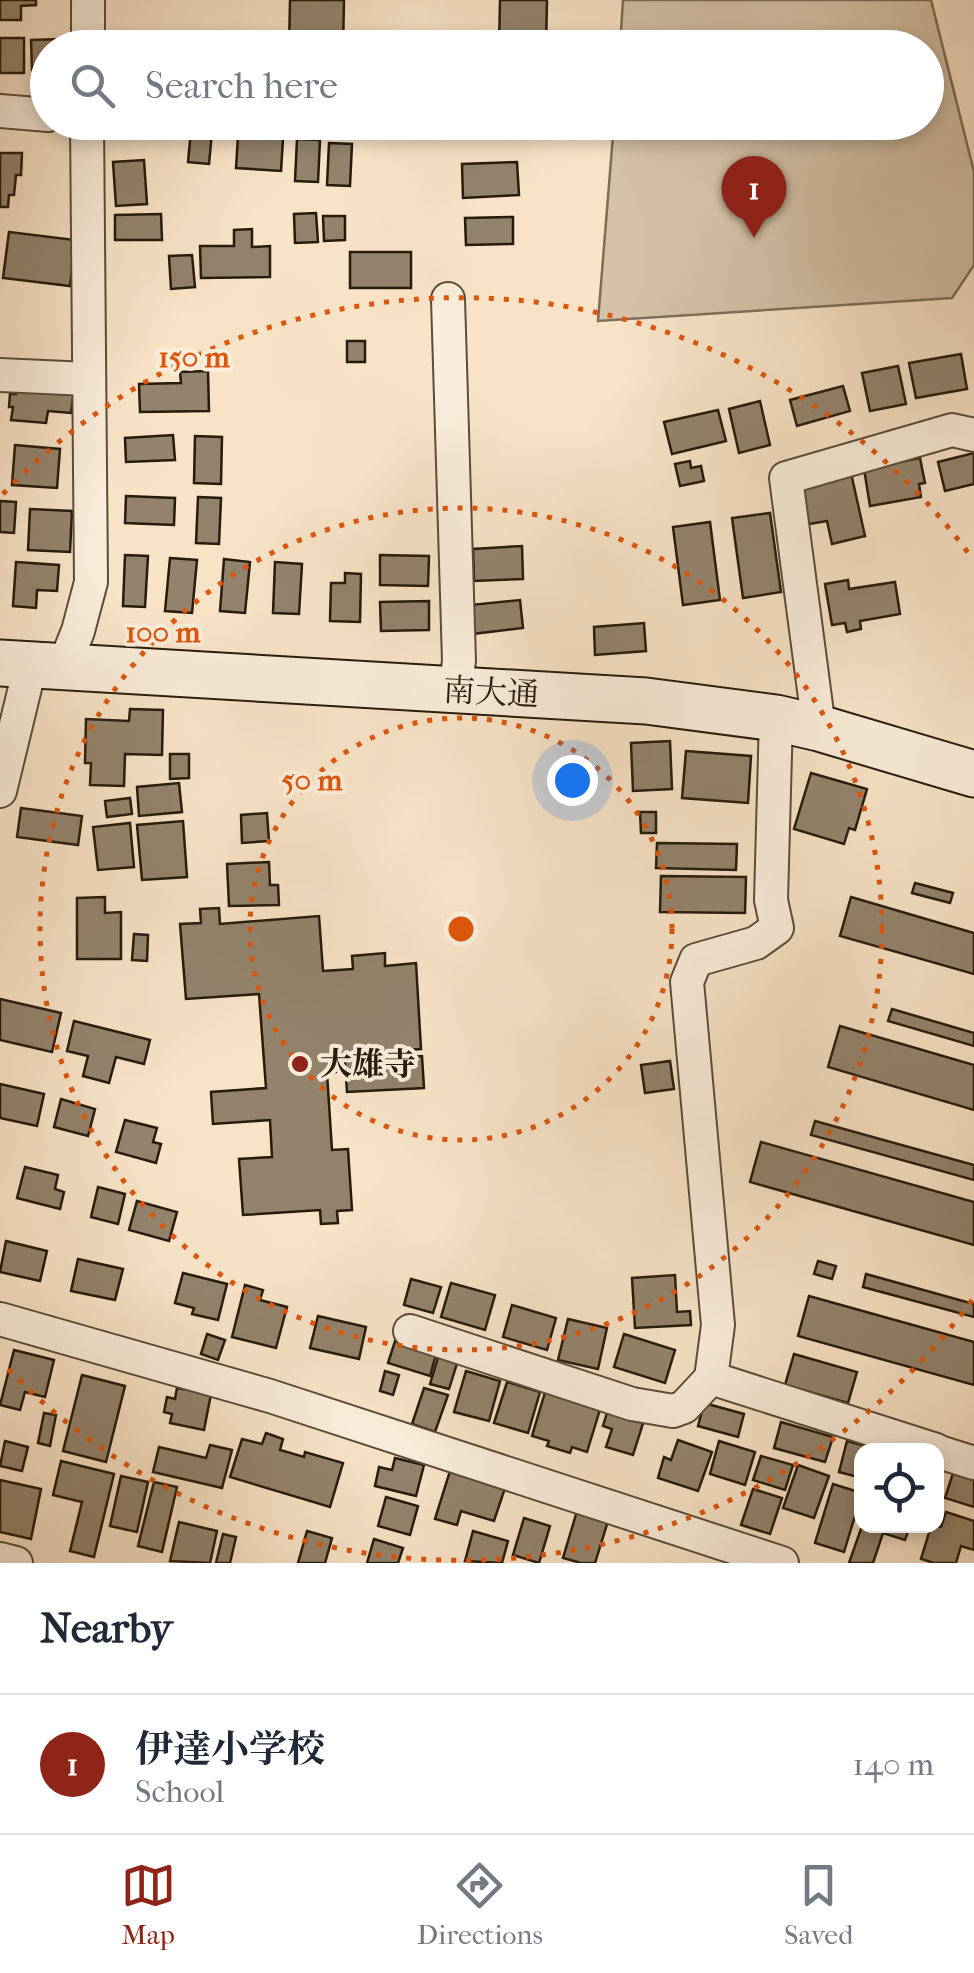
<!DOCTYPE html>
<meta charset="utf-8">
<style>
body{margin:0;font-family:"IM FELL French Canon","Noto Serif JP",serif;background:#f6f6f7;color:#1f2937}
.controls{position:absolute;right:30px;bottom:30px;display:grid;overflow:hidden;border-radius:20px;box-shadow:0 5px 15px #0003}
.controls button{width:90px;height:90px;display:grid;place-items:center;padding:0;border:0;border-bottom:2px solid #e0e1e3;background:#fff;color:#1f2937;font:50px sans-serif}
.you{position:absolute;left:572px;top:780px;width:35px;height:35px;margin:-25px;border:8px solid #fff;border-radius:50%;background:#1a73e8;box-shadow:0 0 0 15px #1a73e833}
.badge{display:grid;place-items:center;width:65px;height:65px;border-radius:50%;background:#8f2418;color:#fff;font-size:32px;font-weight:700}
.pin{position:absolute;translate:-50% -82px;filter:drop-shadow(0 2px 5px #0008)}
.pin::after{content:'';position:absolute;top:52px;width:35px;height:30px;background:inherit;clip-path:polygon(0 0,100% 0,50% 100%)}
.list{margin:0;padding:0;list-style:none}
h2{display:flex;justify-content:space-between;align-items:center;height:130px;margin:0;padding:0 40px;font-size:42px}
h2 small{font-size:32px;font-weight:400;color:#747a83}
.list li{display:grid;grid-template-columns:65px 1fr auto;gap:30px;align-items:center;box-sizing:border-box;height:140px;padding:0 40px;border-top:2px solid #e0e1e3}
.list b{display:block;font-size:38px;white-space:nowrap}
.list p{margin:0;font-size:32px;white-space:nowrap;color:#747a83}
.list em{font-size:32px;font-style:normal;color:#747a83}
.icon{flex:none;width:55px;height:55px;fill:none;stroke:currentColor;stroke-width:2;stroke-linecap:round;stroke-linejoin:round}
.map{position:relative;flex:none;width:974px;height:1563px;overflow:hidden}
.search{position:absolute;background:#fff;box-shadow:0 5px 15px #0003;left:30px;right:30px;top:30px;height:110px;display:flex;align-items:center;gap:25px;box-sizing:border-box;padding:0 35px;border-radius:55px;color:#747a83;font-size:38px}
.sheet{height:270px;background:#fff}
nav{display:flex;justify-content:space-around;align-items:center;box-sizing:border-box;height:140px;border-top:2px solid #e0e1e3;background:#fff;font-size:28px;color:#747a83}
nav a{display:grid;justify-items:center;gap:5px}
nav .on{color:#8f2418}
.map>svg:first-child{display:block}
</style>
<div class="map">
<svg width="974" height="1563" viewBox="0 0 974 1563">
<rect width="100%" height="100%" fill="#f8e3c7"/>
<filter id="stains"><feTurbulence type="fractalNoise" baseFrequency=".002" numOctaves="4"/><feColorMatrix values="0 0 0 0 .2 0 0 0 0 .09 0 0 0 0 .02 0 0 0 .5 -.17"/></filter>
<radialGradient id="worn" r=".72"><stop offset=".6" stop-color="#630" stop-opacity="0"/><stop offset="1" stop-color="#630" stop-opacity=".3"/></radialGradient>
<path fill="#d4c1a7" stroke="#7d6e5a" stroke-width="2.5" d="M 623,0 L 931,0 L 974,172 L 974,265 L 952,298 L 598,321 L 614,123 L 926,122 L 926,48 L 620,47 Z"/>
<g fill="#93836d" stroke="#261b0c" stroke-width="2.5">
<path d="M 0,0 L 36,0 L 36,5 L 21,6 L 21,20 L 0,20 Z"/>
<path d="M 290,0 L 344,0 L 343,48 L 289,48 Z"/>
<path d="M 500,0 L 547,0 L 546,48 L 499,48 Z"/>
<rect x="0" y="38" width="24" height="35"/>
<path d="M 61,39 L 62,48 L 48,48 L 48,69 L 32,70 L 31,40 Z"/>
<path d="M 191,130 L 212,132 L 209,164 L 188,162 Z"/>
<path d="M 238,136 L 283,139 L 281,171 L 236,168 Z"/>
<path d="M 297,139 L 320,140 L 318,182 L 295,181 Z"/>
<path d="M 329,143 L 352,144 L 350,186 L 327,185 Z"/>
<path d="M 0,153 L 22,153 L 21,175 L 16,175 L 14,195 L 9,195 L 8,207 L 0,207 Z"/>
<path d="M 144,160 L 147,204 L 116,206 L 113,162 Z"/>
<path d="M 517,162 L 519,195 L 463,198 L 462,164 Z"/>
<path d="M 316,213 L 318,242 L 295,243 L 294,214 Z"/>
<path d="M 161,214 L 162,240 L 115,240 L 115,215 Z"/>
<path d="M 323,216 L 345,216 L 345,240 L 324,241 Z"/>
<path d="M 513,217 L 513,244 L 466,245 L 465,218 Z"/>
<path d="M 252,229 L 252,247 L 270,246 L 270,277 L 201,278 L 200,246 L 234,246 L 234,230 Z"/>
<path d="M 9,232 L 75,240 L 70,286 L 3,278 Z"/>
<rect x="350" y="252" width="61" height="36"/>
<path d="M 192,255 L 195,287 L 171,289 L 169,256 Z"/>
<rect x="347" y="341" width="18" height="21"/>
<path d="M 961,354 L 967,389 L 916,398 L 909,363 Z"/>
<path d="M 898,366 L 906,404 L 870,411 L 862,373 Z"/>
<path d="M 208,371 L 209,411 L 140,412 L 139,384 L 181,383 L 180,372 Z"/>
<path d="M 17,384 L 74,390 L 71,413 L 48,411 L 46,423 L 11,420 L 13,407 L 9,407 L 10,394 L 16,394 Z"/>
<path d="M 843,386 L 850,411 L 797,426 L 790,400 Z"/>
<path d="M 760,401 L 770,445 L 739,453 L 729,409 Z"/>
<path d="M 718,410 L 726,441 L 672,454 L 664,422 Z"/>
<path d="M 173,435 L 175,460 L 126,462 L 125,438 Z"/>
<path d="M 195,436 L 222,437 L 221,484 L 194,483 Z"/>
<path d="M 15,445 L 60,449 L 57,488 L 12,485 Z"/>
<path d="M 974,453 L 974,484 L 945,491 L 938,462 Z"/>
<path d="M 920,458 L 925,483 L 919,484 L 921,497 L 870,506 L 864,469 Z"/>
<path d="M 690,461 L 691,468 L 701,466 L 704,481 L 680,486 L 675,464 Z"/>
<path d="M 851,473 L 865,536 L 832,544 L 827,521 L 809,524 L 801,485 Z"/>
<path d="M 126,496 L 175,498 L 174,525 L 125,523 Z"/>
<path d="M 198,497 L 221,498 L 219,544 L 196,543 Z"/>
<path d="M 0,501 L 16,502 L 14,533 L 0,532 Z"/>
<path d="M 30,509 L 72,511 L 70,552 L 28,550 Z"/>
<path d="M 770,513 L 781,592 L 743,598 L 732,518 Z"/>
<path d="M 710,522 L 720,600 L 683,605 L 673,527 Z"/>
<path d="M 522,546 L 523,579 L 474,581 L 473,549 Z"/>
<path d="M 125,555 L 148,556 L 145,607 L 123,606 Z"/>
<path d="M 380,555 L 429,556 L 428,586 L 380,585 Z"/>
<path d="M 170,558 L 197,560 L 192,613 L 165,611 Z"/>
<path d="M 224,559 L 250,562 L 245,613 L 220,611 Z"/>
<path d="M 16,562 L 59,565 L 57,591 L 37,590 L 36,608 L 13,606 Z"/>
<path d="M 275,562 L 302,564 L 299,614 L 273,613 Z"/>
<path d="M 345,573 L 361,574 L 360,622 L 330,621 L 331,583 L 345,583 Z"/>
<path d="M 848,580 L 849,589 L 895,582 L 900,614 L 860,621 L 861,629 L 847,632 L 845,623 L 832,625 L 825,584 Z"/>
<path d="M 520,600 L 523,628 L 472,634 L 470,605 Z"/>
<path d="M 429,601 L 429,630 L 381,631 L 380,602 Z"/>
<path d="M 644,623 L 646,651 L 595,655 L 594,627 Z"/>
<path d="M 130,709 L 163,710 L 162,755 L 125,754 L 124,786 L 90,785 L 91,763 L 85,763 L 86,719 L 129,721 Z"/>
<path d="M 670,741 L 672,789 L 633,791 L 631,743 Z"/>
<path d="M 686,751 L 751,756 L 748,803 L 682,798 Z"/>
<path d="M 170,754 L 189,754 L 189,778 L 170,779 Z"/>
<path d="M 811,773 L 867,789 L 855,830 L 849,828 L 844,844 L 794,829 Z"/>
<path d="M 179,783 L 182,812 L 139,816 L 137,787 Z"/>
<path d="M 130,798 L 132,814 L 107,817 L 105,801 Z"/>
<path d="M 21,808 L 82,816 L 78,845 L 17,837 Z"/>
<path d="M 640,812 L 656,812 L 656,833 L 641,833 Z"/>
<path d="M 267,813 L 269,841 L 242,843 L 241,815 Z"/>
<path d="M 183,821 L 187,877 L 142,880 L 137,825 Z"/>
<path d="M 130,823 L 134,867 L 98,870 L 93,827 Z"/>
<path d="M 657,843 L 737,844 L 736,870 L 656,868 Z"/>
<path d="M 269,862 L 270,885 L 278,885 L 279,905 L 229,906 L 227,864 Z"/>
<path d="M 661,876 L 746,877 L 745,913 L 660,912 Z"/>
<path d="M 915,883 L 953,893 L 950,903 L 912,893 Z"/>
<path d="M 105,897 L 105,913 L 121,912 L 121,959 L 77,959 L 77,898 Z"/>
<path d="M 851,897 L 974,933 L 974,974 L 840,936 Z"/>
<path d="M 219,908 L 220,924 L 319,916 L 323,971 L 353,969 L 352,956 L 385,953 L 385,966 L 416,963 L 421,1049 L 335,1055 L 336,1072 L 327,1073 L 332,1150 L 348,1149 L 352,1210 L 337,1211 L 338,1223 L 321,1224 L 320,1210 L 243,1215 L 239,1159 L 272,1157 L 270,1120 L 213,1124 L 211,1092 L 266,1088 L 259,994 L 186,999 L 180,924 L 201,923 L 200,909 Z"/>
<path d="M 134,934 L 148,935 L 147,961 L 132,960 Z"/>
<path d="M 0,999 L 61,1013 L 52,1052 L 0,1040 Z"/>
<path d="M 892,1009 L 974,1033 L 974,1046 L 888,1021 Z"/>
<path d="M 74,1021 L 150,1040 L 144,1064 L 116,1057 L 109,1083 L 83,1076 L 88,1056 L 67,1051 Z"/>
<path d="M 840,1026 L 974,1065 L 974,1110 L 828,1067 Z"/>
<path d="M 422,1056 L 424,1088 L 347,1092 L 345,1061 Z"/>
<path d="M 670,1061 L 674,1089 L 645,1093 L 641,1065 Z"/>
<path d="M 0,1084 L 44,1094 L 37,1126 L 0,1118 Z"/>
<path d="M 61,1099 L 95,1109 L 88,1136 L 54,1127 Z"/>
<path d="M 125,1120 L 157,1128 L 153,1142 L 161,1144 L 156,1163 L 116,1152 Z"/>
<path d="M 815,1121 L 974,1165 L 974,1180 L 811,1135 Z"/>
<path d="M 761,1142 L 974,1202 L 974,1245 L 750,1182 Z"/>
<path d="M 25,1167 L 58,1175 L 55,1189 L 64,1192 L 60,1209 L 17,1198 Z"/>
<path d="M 98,1187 L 125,1194 L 118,1224 L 91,1217 Z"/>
<path d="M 137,1201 L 177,1212 L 169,1241 L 129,1230 Z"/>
<path d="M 6,1241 L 47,1251 L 40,1281 L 0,1272 Z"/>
<path d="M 78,1259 L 123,1269 L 115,1300 L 71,1291 Z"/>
<path d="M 818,1261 L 836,1266 L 832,1279 L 814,1274 Z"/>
<path d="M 183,1273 L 227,1284 L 218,1320 L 192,1314 L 194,1308 L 175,1303 Z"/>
<path d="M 866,1274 L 974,1304 L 974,1317 L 863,1287 Z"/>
<path d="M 675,1275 L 677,1312 L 690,1311 L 691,1325 L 635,1328 L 632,1278 Z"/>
<path d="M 411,1279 L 441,1287 L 433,1313 L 404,1305 Z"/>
<path d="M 451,1283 L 495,1295 L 485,1330 L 441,1317 Z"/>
<path d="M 245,1285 L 263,1290 L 260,1300 L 287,1307 L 276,1348 L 232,1337 Z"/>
<path d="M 809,1296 L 974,1342 L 974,1385 L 798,1336 Z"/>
<path d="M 512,1305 L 556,1318 L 547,1350 L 503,1337 Z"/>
<path d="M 318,1316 L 366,1327 L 359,1359 L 310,1348 Z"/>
<path d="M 568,1319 L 607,1328 L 598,1369 L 558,1360 Z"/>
<path d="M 207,1334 L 225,1340 L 218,1360 L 201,1354 Z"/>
<path d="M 624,1334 L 675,1350 L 665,1383 L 614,1367 Z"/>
<path d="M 397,1335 L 438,1347 L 430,1376 L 388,1363 Z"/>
<path d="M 14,1350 L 54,1360 L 45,1397 L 25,1392 L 20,1410 L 0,1405 Z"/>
<path d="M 440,1351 L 459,1357 L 449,1389 L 430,1384 Z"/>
<path d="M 794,1354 L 857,1372 L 848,1403 L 785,1385 Z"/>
<path d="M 385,1371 L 399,1375 L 393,1395 L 380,1391 Z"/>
<path d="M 466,1371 L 500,1381 L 489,1421 L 454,1412 Z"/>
<path d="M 82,1375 L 125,1386 L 106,1462 L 63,1451 Z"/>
<path d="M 507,1382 L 540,1392 L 528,1433 L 494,1423 Z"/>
<path d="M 177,1388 L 211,1394 L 204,1430 L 170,1423 L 172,1414 L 164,1412 L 167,1397 L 175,1399 Z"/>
<path d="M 424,1388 L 448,1395 L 435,1432 L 412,1424 Z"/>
<path d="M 546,1389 L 601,1406 L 587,1452 L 572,1447 L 570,1453 L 547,1446 L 549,1441 L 532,1436 Z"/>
<path d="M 704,1403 L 744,1414 L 738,1437 L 698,1426 Z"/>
<path d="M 609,1406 L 645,1417 L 633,1455 L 606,1447 L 612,1429 L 603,1426 Z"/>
<path d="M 44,1413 L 56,1415 L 50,1446 L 38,1443 Z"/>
<path d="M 781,1422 L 833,1437 L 825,1462 L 774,1448 Z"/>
<path d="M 266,1433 L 283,1439 L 280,1450 L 304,1457 L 305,1452 L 343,1463 L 330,1507 L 230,1477 L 242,1439 L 262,1444 Z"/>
<path d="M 678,1440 L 712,1452 L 698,1491 L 658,1478 L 664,1457 L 671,1460 Z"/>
<path d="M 5,1441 L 28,1447 L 22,1471 L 0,1466 Z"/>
<path d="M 719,1441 L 755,1452 L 745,1485 L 710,1474 Z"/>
<path d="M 847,1441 L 876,1449 L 862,1450 L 862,1478 L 839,1472 Z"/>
<path d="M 210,1445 L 232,1450 L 222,1488 L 153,1472 L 159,1447 L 206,1458 Z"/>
<path d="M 761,1456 L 793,1465 L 785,1490 L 753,1480 Z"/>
<path d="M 395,1458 L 424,1465 L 416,1496 L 375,1486 L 379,1467 L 392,1470 Z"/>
<path d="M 61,1461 L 114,1474 L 94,1557 L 70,1551 L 82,1502 L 53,1495 Z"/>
<path d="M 798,1465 L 829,1476 L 814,1518 L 783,1508 Z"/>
<path d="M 954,1470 L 974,1477 L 974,1507 L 945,1498 Z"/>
<path d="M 450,1471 L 505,1488 L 494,1521 L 461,1511 L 457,1525 L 435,1519 Z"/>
<path d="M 121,1476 L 148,1482 L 137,1532 L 110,1526 Z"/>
<path d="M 0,1480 L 41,1489 L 31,1539 L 0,1532 Z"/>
<path d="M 154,1482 L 177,1487 L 162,1552 L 138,1546 Z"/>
<path d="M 833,1484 L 862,1493 L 844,1552 L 815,1543 Z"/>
<path d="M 753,1489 L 782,1498 L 770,1534 L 741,1525 Z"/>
<path d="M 386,1497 L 418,1506 L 410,1535 L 378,1526 Z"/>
<path d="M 577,1511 L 608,1521 L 595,1563 L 581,1563 L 563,1558 Z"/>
<path d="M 946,1512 L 974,1521 L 974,1550 L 961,1546 L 956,1563 L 934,1563 L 921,1559 L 931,1526 L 941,1527 Z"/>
<path d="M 524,1518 L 550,1526 L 539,1563 L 513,1555 Z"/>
<path d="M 179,1522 L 217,1531 L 210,1563 L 170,1561 Z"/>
<path d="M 862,1526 L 910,1526 L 905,1540 L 883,1533 L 873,1563 L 849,1563 Z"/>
<path d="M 307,1531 L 332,1538 L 325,1563 L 298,1563 Z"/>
<path d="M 473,1531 L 508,1541 L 502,1563 L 465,1561 Z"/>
<path d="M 223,1534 L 236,1537 L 230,1563 L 216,1563 Z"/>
<path d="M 374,1539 L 403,1548 L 398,1563 L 367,1563 Z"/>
</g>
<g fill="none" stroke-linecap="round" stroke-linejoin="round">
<defs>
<g id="street">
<path d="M 88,48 L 88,0"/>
<path d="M 0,111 L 48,115"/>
<path d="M 448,299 L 459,661 L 455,691"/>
<path d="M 0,375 L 88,379"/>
<path d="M 64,666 L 78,631 L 91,582 L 87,122"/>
<path d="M 776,718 L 771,900 L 777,928 L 756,943 L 696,960 L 687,982 L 718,1325 L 711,1378 L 936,1450"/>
<path d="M 819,728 L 786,478 L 952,430 L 974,435"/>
<path d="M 0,791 L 31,663"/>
<path d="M 0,1319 L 270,1396 L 782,1563"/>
<path d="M 410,1331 L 632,1404 L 673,1411 L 684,1407 L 711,1378"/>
<path d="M 936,1451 L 974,1463"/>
<path d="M 0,1559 L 16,1563"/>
</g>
<path id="secondary" d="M 0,663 L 646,701 L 776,718 L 819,728 L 974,774"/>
</defs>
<use href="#street" stroke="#5a4d3b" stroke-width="36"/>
<use href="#secondary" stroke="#261b0c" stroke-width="49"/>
<use href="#street" stroke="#faeddb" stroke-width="32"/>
<use href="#secondary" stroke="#faeddb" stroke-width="45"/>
</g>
<g fill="none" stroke="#de560c" stroke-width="5" stroke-dasharray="5 10">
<circle cx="461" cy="929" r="211"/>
<circle cx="461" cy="929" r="421"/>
<path d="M972 1300A632 632 0 0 1 3 1364M3 494A632 632 0 0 1 972 558"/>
</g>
<circle fill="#8f2418" stroke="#faeddb" stroke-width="4" cx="300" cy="1064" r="10"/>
<g text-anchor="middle" stroke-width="8" stroke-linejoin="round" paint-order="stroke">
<g font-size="32" fill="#261b0c" stroke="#faeddb">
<text transform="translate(491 692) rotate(3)" y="11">南大通</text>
</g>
<g font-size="32" font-weight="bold" fill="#261b0c" stroke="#faeddb" text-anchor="start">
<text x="320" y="1075">大雄寺</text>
</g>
</g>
<circle cx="461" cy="929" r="15" fill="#de560c" stroke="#faeddb" stroke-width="5"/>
<g font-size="30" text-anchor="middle" font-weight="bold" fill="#de560c" stroke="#faeddb" stroke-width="8" stroke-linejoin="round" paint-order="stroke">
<text x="194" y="367">150 m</text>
<text x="163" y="642">100 m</text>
<text x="312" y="790">50 m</text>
</g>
<rect width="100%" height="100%" filter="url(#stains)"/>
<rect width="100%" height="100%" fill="url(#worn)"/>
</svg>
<div class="controls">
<button><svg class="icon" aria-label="locate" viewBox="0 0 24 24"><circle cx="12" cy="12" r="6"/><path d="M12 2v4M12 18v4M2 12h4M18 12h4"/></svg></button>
</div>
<div class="you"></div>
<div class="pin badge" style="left:754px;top:238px">1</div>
<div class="search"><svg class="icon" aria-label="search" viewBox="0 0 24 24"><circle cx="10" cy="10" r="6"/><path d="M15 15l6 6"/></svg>Search here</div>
</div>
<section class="sheet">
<h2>Nearby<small></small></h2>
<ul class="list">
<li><span class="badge">1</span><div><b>伊達小学校</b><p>School</p></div><em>140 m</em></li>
</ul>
</section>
<nav>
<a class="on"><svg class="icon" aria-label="map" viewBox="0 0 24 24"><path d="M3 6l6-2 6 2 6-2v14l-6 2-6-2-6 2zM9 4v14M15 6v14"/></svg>Map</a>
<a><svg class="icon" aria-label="directions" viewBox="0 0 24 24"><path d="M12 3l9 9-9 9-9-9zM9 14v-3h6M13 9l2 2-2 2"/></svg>Directions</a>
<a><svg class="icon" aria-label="saved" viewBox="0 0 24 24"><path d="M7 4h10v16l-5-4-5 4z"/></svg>Saved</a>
</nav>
